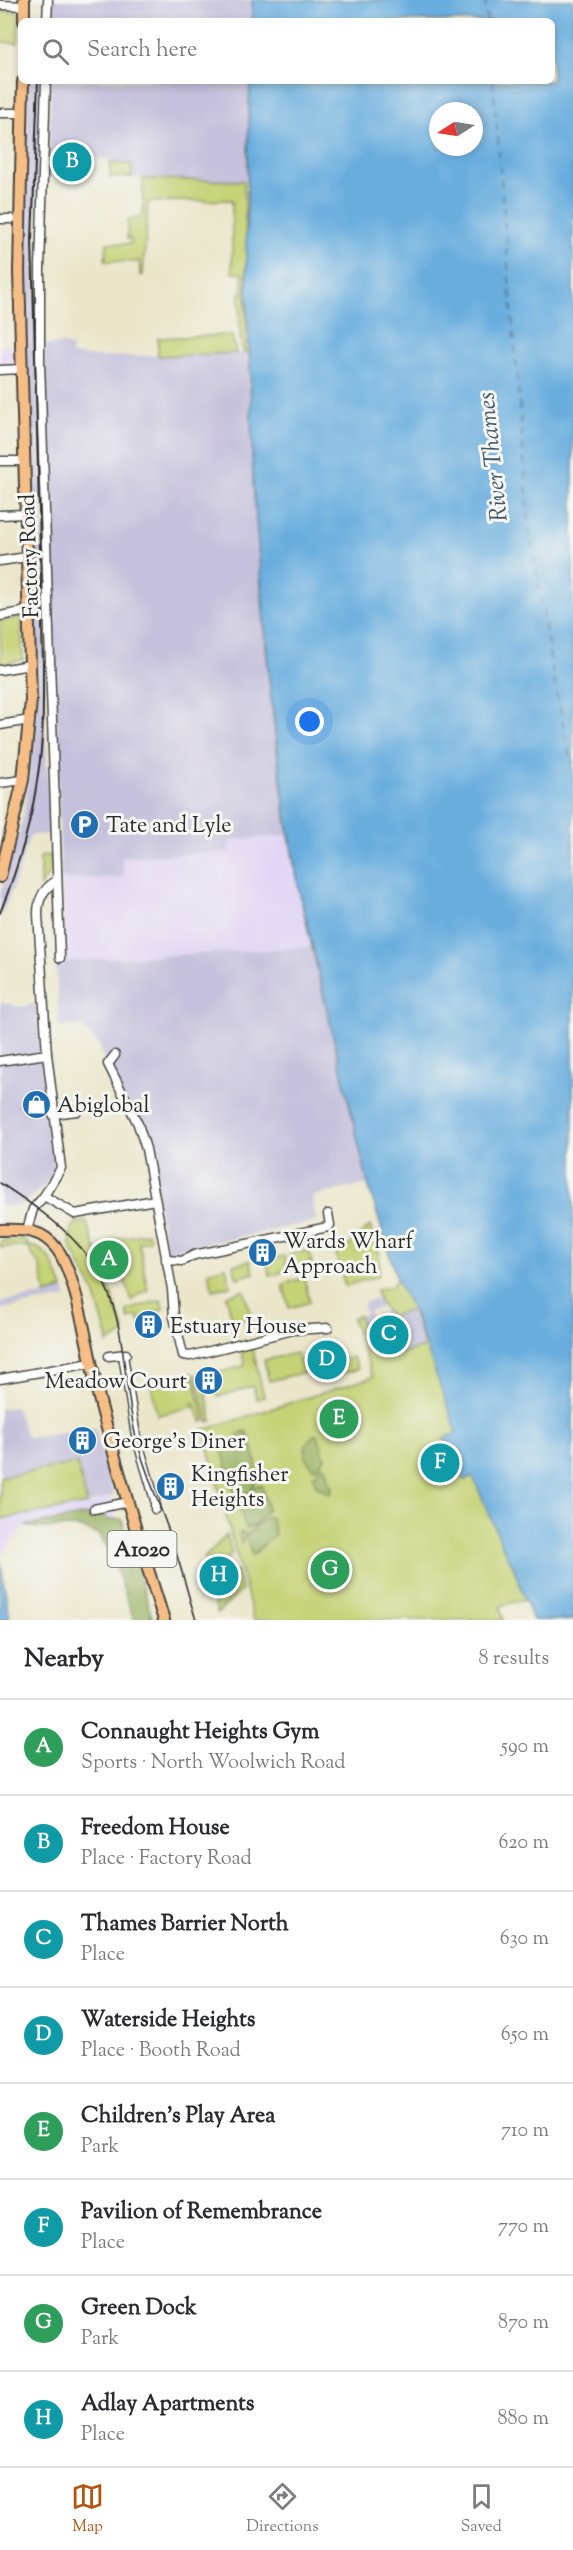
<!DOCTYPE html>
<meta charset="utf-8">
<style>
body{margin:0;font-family:"Sorts Mill Goudy",serif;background:#f2f2f3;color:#2b2b33}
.compass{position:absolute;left:429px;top:102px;width:54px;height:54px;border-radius:50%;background:#fff;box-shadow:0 3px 9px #0003;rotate:258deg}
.you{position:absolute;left:310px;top:722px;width:21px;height:21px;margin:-15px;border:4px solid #fff;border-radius:50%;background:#1a73e8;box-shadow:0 0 0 9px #1a73e833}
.badge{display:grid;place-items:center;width:39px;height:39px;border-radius:50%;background:#b45309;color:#fff;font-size:20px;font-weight:700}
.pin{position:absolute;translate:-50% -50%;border:3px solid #fff;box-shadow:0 2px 6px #0006}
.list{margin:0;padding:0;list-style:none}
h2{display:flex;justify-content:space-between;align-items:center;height:78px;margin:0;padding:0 24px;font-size:26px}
h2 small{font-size:20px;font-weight:400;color:#7c7c81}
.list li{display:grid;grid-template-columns:39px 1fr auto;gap:18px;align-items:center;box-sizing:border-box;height:96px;padding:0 24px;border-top:2px solid #e1e1e2}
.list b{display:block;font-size:22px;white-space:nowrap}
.list p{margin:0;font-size:20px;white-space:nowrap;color:#7c7c81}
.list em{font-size:20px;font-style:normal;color:#7c7c81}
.icon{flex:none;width:33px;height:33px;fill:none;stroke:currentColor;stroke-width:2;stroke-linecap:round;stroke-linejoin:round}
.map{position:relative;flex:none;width:573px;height:1620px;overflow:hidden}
.search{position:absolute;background:#fff;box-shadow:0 3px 9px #0003;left:18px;right:18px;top:18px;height:66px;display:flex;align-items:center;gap:15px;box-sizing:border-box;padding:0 21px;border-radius:9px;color:#7c7c81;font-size:22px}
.sheet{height:846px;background:#fff}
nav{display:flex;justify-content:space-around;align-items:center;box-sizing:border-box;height:84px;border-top:2px solid #e1e1e2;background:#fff;font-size:16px;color:#7c7c81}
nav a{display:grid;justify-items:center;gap:3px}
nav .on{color:#b45309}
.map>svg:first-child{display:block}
</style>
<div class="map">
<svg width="573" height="1620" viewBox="0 0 573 1620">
<rect width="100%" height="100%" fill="#f6f6f2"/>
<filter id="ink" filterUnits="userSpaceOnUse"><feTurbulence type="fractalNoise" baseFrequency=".0167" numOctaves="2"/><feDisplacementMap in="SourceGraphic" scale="12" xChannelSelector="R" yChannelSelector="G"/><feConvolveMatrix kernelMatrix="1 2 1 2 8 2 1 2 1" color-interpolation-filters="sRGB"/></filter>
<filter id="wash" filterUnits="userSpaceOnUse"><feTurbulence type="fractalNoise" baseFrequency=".008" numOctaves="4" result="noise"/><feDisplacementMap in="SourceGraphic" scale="24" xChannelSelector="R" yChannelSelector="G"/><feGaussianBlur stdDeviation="1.35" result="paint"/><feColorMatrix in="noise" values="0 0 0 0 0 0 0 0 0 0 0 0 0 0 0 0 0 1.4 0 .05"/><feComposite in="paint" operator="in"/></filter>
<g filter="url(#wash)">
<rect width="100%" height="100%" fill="#ebe6ca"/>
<g fill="#e1d4f4">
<path d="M 15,345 L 16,364 L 0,368 L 0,346 Z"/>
<path d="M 289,835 L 312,947 L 65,962 L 61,879 L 123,877 L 122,857 L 228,852 L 229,840 Z"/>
<path d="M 111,1496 L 117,1520 L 107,1520 L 103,1512 L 25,1526 L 0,1557 L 0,1519 L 96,1503 L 103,1498 Z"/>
</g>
<g fill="#c5c0db">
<rect x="53" y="0" width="199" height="21"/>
<path d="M 28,81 L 41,81 L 35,276 L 44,582 L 45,722 L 50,834 L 30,835 L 14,885 L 0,918 L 0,894 L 24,815 L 35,721 L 24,273 Z"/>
<path d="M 51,81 L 250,81 L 248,181 L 110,177 L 110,159 L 49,157 Z"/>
<path d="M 64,344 L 72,347 L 71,355 L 98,357 L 247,353 L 253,483 L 270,689 L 289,835 L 230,840 L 229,852 L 122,857 L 124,877 L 61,879 L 45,354 L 45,345 Z"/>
<path d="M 312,947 L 368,1184 L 312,1196 L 317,1221 L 167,1252 L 145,1139 L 123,1104 L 118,1101 L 109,1084 L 100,1046 L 82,1026 L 59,1027 L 56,962 Z"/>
<path d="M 0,1002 L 21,1007 L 36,1004 L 47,1118 L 54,1162 L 52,1175 L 45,1185 L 20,1206 L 0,1206 Z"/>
<path d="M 63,1289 L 67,1298 L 0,1309 L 0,1302 L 41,1295 Z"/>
<path d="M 378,1298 L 381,1308 L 369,1311 L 370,1317 L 387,1311 L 391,1316 L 412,1309 L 425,1347 L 391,1356 L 368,1344 L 359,1316 L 365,1314 L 363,1306 L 365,1302 Z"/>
<path d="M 15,1407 L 28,1438 L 95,1428 L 114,1495 L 87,1504 L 77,1463 L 0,1477 L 0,1409 Z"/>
</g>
<g fill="#c5d274" stroke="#787e50" stroke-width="1.5">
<path d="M 0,11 L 17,12 L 19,14 L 18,43 L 0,42 Z"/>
<path d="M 250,81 L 573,1620 L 533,1620 L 525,1599 L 500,1606 L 503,1620 L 254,1620 L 203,1430 L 373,1377 L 352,1318 L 359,1316 L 368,1344 L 391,1356 L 425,1347 L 412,1310 L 391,1316 C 381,1304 380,1306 376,1290 L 392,1286 L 397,1279 C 373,1206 356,1131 338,1056 C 319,975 297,893 285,810 C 258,625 251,438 246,252 L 246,353 L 244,353 C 237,338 241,311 240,293 L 243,293 L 242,273 L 232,273 L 232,200 L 148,202 L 143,275 L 140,276 L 139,260 L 136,262 L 105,261 L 107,243 L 131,244 L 131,239 L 127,239 L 128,220 L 141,217 L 143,212 L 143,179 L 244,181 L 246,239 Z"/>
<path d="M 110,163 L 132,164 L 132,177 L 110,177 Z"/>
<path d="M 232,335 L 236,353 L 158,356 L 158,338 Z"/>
<path d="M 21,617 L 23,660 L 1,664 L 0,621 Z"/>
<path d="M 51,855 L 50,872 L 40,886 L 40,858 L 42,856 Z"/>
<path d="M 86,1221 L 125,1333 L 107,1343 L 108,1339 L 94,1292 L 70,1245 L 71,1228 L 75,1224 Z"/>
<path d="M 370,1226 L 380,1259 L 378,1276 L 345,1286 L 333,1243 L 349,1246 Z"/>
<path d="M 149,1233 L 150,1240 L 139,1243 L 148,1291 L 139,1294 L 132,1301 L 110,1240 Z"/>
<path d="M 25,1239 L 29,1246 C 50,1247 57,1272 63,1289 L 46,1294 L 40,1265 L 30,1252 L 29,1246 L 0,1247 L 0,1241 Z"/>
<path d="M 308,1250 L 312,1263 L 293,1267 L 289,1255 Z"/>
<path d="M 284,1256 L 288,1270 L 270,1276 L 266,1261 Z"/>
<path d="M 250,1261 L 254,1273 L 237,1278 L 233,1265 Z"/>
<path d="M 226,1267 L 230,1286 L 213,1290 L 208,1272 Z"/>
<path d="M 304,1278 L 310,1302 L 289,1308 L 283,1284 Z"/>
<path d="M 244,1290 L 252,1319 L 233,1322 L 226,1296 Z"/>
<path d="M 161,1300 L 163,1309 L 155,1312 L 157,1318 L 140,1323 L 138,1316 L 128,1319 L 127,1310 Z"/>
<path d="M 252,1346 L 264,1397 L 257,1399 L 253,1386 L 218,1397 L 211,1374 L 245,1366 L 241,1348 Z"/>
<path d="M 296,1353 L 305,1372 L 269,1381 L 264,1360 Z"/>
<path d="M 353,1357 L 358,1369 L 338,1375 L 337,1362 Z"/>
<path d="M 193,1373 L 205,1421 L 202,1422 L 193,1402 L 193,1407 L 157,1415 L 151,1384 L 183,1380 L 182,1375 Z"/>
<path d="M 202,1374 L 212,1421 L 208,1422 L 196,1375 Z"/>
<path d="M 77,1463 L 87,1504 L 0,1519 L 0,1477 Z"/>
<path d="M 227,1535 L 232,1554 L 211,1573 L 204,1558 Z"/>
<path d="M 236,1570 L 242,1590 L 217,1613 L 212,1592 Z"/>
</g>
<g fill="#9cb466" stroke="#647048" stroke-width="1.5">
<path d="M 244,1431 L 247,1432 C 255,1452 268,1489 238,1498 C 233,1493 225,1459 222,1450 Z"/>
<path d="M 315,1434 L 318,1435 L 325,1458 L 318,1467 L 313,1468 C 301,1454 302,1446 315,1434 Z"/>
<path d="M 322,1466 L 326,1467 L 332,1489 L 330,1494 L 316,1486 L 313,1476 Z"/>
<path d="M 258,1485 L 262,1486 L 268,1509 L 255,1525 L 246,1528 L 237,1500 Z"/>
<path d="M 103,1512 L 107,1520 L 122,1519 L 153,1620 L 134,1620 L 111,1553 L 98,1534 L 77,1527 L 39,1528 L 25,1526 Z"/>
<path d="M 267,1516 L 271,1518 L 275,1534 L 252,1556 L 246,1538 L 241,1543 L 239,1533 L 244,1532 L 245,1536 Z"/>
</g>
<g fill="#69adde" stroke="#4a6c84" stroke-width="1.5" fill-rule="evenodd">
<path d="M 252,0 L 573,0 L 573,1620 L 533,1620 L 511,1561 L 509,1561 L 473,1477 L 464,1480 L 444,1438 L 457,1433 L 414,1313 L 399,1285 L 368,1184 L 299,890 L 285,808 L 270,689 L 253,483 L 246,244 L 250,81 L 552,81 L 552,21 L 252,21 ZM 438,111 L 474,111 L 474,147 L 438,147 Z"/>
<path d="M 0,1559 L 10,1620 L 0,1620 Z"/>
</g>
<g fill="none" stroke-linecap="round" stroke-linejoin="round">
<g stroke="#41586a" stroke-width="1.5" stroke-dasharray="8 6" stroke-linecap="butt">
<path d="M 485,0 L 487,21"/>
<path d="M 493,81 L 530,532 L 553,676 L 573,769"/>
</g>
</g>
</g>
<g filter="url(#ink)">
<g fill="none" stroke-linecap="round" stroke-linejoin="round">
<defs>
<g id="minor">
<path d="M 0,5 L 24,6"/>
<path d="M 47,21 L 48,0"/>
<path d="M 46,81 L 40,267 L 40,363 L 60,958"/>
<path d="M 0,113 L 22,113"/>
<path d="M 0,219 L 11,219"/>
<path d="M 0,370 L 21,369"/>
<path d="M 0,461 L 24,461"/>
<path d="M 0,515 L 26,514"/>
<path d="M 0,561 L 27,557"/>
<path d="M 0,616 L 28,611"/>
<path d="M 0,670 L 30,665"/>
<path d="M 0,725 L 30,720"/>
<path d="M 0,783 L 23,780"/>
<path d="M 115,1055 L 108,1064 L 138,1124 L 146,1149 L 172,1289 L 174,1317 L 183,1355 L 190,1356 L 293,1330 L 328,1328"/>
<path d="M 0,1061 L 47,1054"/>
<path d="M 53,1114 L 77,1111"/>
<path d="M 44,1196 L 75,1214 L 155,1200"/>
<path d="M 27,1230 L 33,1209 L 44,1196 L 61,1168 L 47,1054 L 38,914 C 38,899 43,889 56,881"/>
<path d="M 166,1260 L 182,1261 L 194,1255 L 328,1227 L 330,1225 L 328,1214"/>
<path d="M 123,1355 L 136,1436 L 155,1500 L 155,1509"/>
<path d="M 109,1356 L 126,1354"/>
<path d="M 0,1379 L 91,1363"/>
<path d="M 94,1509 L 128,1502"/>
</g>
<g id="major">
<path d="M 24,0 L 24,21"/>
<path d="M 0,877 L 23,780 L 31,700 L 19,272 L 23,81"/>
<path d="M 0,1230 C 23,1229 42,1229 57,1249 C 78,1277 90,1365 100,1402 C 119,1475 141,1548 164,1620"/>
</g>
</defs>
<use href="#minor" stroke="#484743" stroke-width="11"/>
<use href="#major" stroke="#484743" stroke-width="14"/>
<use href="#minor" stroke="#fff" stroke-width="8"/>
<use href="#major" stroke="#f6be87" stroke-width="10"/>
<path stroke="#2b2b2b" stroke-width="1.5" d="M 0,1183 C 61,1223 107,1257 120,1334 C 126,1369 128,1404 136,1438 C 146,1475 162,1509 174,1546 C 182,1570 188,1595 196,1620"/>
<path stroke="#2b2b2b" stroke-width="2" d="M 0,913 C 18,868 32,822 38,774 C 44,738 43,700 43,663 L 32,240 L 38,81"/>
</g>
</g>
<defs>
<symbol id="parking-disc" viewBox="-11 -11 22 22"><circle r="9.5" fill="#1f6fb2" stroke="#f6f6f2"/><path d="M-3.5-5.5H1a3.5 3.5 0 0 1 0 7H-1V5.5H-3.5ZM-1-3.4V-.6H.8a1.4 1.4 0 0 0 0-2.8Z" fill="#fff"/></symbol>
<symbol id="shop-disc" viewBox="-11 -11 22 22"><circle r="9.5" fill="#1f6fb2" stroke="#f6f6f2"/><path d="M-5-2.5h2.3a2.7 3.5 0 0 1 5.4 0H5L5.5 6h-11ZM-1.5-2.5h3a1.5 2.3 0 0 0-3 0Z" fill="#fff"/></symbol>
<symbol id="building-disc" viewBox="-11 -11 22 22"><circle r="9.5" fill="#1f6fb2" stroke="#f6f6f2"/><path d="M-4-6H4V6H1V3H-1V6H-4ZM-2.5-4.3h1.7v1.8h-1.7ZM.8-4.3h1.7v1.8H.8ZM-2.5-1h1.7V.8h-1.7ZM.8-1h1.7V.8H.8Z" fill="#fff"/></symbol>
</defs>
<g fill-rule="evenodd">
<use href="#parking-disc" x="68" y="808" width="33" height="33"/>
<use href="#shop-disc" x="20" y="1088" width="33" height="33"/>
<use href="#building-disc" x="246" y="1236" width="33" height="33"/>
<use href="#building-disc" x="132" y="1308" width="33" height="33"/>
<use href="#building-disc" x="192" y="1364" width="33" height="33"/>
<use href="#building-disc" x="66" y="1424" width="33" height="33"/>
<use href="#building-disc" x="154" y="1470" width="33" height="33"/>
</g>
<g text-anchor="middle" stroke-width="6" stroke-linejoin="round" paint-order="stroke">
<rect fill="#f6f6f2" stroke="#686867" stroke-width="1.5" x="107.5" y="1531" width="69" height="36" rx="4.5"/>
<g font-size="21" font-weight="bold" fill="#2b2b2b">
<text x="142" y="1556">A1020</text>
</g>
<g font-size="22" fill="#2b2b2b" stroke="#f6f6f2">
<text transform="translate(28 556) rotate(-92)" y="8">Factory Road</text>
</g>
<g font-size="22" fill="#2b2b2b" stroke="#f6f6f2" text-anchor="start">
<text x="106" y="832">Tate and Lyle</text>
<text x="57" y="1112">Abiglobal</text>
<text x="283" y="1248">Wards Wharf<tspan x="283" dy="25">Approach</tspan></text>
<text x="170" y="1333">Estuary House</text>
<text x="187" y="1388" text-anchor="end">Meadow Court</text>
<text x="103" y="1448">George's Diner</text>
<text x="191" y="1481">Kingfisher<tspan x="191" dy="25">Heights</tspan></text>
</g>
<g font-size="24" font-style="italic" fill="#41586a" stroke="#f6f6f2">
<text transform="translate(492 457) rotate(-96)" y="8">River Thames</text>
</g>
</g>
</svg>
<svg class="compass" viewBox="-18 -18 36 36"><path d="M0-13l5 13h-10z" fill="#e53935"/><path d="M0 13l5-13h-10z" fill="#7c7c81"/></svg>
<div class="you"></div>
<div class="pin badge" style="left:109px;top:1260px;background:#2e9e5b">A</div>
<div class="pin badge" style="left:72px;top:162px;background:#0f9aa8">B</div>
<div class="pin badge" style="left:389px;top:1335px;background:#0f9aa8">C</div>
<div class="pin badge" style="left:327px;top:1360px;background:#0f9aa8">D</div>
<div class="pin badge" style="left:339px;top:1419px;background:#2e9e5b">E</div>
<div class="pin badge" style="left:440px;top:1463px;background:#0f9aa8">F</div>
<div class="pin badge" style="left:330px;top:1570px;background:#2e9e5b">G</div>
<div class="pin badge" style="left:219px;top:1576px;background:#0f9aa8">H</div>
<div class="search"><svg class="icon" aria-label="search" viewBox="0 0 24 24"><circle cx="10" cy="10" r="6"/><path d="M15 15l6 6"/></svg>Search here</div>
</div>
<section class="sheet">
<h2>Nearby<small>8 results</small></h2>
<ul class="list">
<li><span class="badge" style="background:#2e9e5b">A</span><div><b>Connaught Heights Gym</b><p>Sports · North Woolwich Road</p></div><em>590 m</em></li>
<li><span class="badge" style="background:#0f9aa8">B</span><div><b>Freedom House</b><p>Place · Factory Road</p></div><em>620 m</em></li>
<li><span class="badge" style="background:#0f9aa8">C</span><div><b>Thames Barrier North</b><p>Place</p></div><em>630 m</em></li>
<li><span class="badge" style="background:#0f9aa8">D</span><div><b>Waterside Heights</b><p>Place · Booth Road</p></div><em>650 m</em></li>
<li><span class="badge" style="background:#2e9e5b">E</span><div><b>Children's Play Area</b><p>Park</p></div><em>710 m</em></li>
<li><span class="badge" style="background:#0f9aa8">F</span><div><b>Pavilion of Remembrance</b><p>Place</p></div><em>770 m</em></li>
<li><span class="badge" style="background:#2e9e5b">G</span><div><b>Green Dock</b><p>Park</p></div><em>870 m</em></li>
<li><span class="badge" style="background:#0f9aa8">H</span><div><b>Adlay Apartments</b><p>Place</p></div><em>880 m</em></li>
</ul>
</section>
<nav>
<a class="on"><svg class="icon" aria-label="map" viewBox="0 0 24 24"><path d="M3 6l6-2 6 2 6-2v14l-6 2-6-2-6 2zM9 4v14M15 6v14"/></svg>Map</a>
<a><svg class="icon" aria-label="directions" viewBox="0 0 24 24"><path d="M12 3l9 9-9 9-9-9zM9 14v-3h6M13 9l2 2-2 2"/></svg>Directions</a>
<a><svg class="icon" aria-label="saved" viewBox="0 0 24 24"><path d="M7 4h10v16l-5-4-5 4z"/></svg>Saved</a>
</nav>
